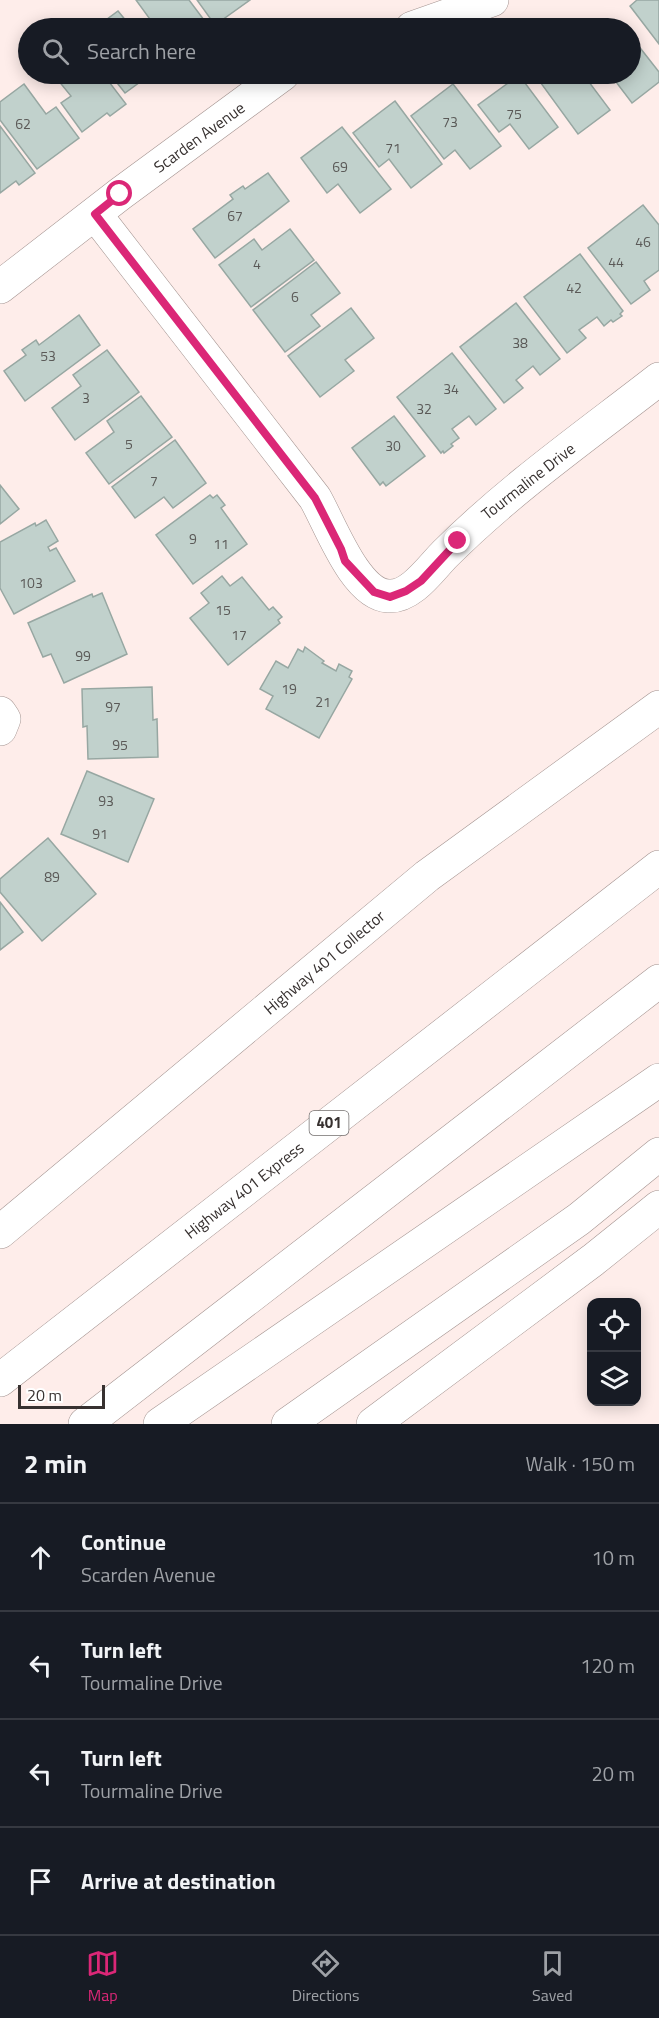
<!DOCTYPE html>
<meta charset="utf-8">
<style>
body{margin:0;font-family:"Titillium Web",sans-serif;background:#20242c;color:#f1f3f6}
.controls{position:absolute;right:18px;bottom:18px;display:grid;overflow:hidden;border-radius:12px;box-shadow:0 3px 15px #0003}
.controls button{width:54px;height:54px;display:grid;place-items:center;padding:0;border:0;border-bottom:2px solid #363941;background:#171b24;color:#f1f3f6;font:30px sans-serif}
.scale{position:absolute;left:18px;bottom:15px;width:87px;box-sizing:border-box;padding-left:6px;border:3px solid #373130;border-top:0;font-size:16px;line-height:21px;white-space:nowrap;color:#373130;-webkit-text-stroke:4px #fff;paint-order:stroke}
.stop{position:absolute;width:18px;height:18px;margin:-14px;border:4px solid #db2777;border-radius:50%;background:#fff}
.stop.end{background:#db2777;border-color:#fff;box-shadow:0 2px 6px #0008}
.list{margin:0;padding:0;list-style:none}
h2{display:flex;justify-content:space-between;align-items:center;height:78px;margin:0;padding:0 24px;font-size:26px}
h2 small{font-size:20px;font-weight:400;color:#9ea1a6}
.list li{display:grid;grid-template-columns:39px 1fr auto;gap:18px;align-items:center;box-sizing:border-box;height:108px;padding:0 24px;border-top:2px solid #363941}
.list b{display:block;font-size:22px;white-space:nowrap}
.list p{margin:0;font-size:20px;white-space:nowrap;color:#9ea1a6}
.list em{font-size:20px;font-style:normal;color:#9ea1a6}
.icon{flex:none;width:33px;height:33px;fill:none;stroke:currentColor;stroke-width:2;stroke-linecap:round;stroke-linejoin:round}
.map{position:relative;flex:none;width:659px;height:1424px;overflow:hidden}
.search{position:absolute;background:#171b24;box-shadow:0 3px 15px #0003;left:18px;right:18px;top:18px;height:66px;display:flex;align-items:center;gap:15px;box-sizing:border-box;padding:0 21px;border-radius:33px;color:#9ea1a6;font-size:22px}
.sheet{height:510px;background:#171b24}
nav{display:flex;justify-content:space-around;align-items:center;box-sizing:border-box;height:84px;border-top:2px solid #363941;background:#171b24;font-size:16px;color:#9ea1a6}
nav a{display:grid;justify-items:center;gap:3px}
nav .on{color:#db2777}
.map>svg:first-child{display:block}
</style>
<div class="map">
<svg width="659" height="1424" viewBox="0 0 659 1424">
<rect width="100%" height="100%" fill="#feedea"/>
<g fill="#c1d1cc" stroke="#97a7a2" stroke-width="1.5">
<path d="M 136,0 L 189,0 L 210,28 L 152,28 L 155,26 Z"/>
<path d="M 197,0 L 250,0 L 215,25 Z"/>
<path d="M 637,0 L 659,0 L 659,44 L 630,6 Z"/>
<path d="M 118,11 L 132,28 L 95,28 Z"/>
<path d="M 630,35 L 659,72 L 659,82 L 632,103 L 610,74 L 630,74 Z"/>
<path d="M 53,74 L 103,74 L 126,104 L 110,116 L 107,113 L 82,132 L 61,103 L 71,96 Z"/>
<path d="M 110,74 L 151,74 L 125,93 Z"/>
<path d="M 538,74 L 583,74 L 610,110 L 578,134 L 535,75 Z"/>
<path d="M 519,75 L 558,127 L 529,149 L 510,124 L 499,132 L 478,105 Z"/>
<path d="M 24,84 L 46,114 L 56,107 L 79,138 L 37,169 L 0,120 L 0,102 Z"/>
<path d="M 453,84 L 501,146 L 470,169 L 455,150 L 444,159 L 411,116 Z"/>
<path d="M 395,101 L 442,164 L 411,188 L 389,159 L 379,167 L 353,133 Z"/>
<path d="M 0,126 L 35,173 L 19,185 L 16,181 L 0,193 Z"/>
<path d="M 342,127 L 391,189 L 360,213 L 338,184 L 327,193 L 301,158 Z"/>
<path d="M 268,173 L 289,201 L 215,258 L 193,229 L 233,199 L 230,195 L 243,186 L 245,189 Z"/>
<path d="M 643,205 L 659,225 L 659,270 L 644,281 L 650,290 L 631,304 L 588,248 Z"/>
<path d="M 290,229 L 314,260 L 251,307 L 219,265 L 254,239 L 262,250 Z"/>
<path d="M 580,254 L 623,311 L 620,314 L 622,316 L 613,322 L 611,320 L 604,326 L 597,317 L 579,330 L 586,338 L 567,353 L 524,297 Z"/>
<path d="M 316,262 L 340,293 L 311,315 L 320,326 L 285,352 L 253,310 Z"/>
<path d="M 516,303 L 560,359 L 540,375 L 533,366 L 516,380 L 523,388 L 504,403 L 460,347 Z"/>
<path d="M 351,308 L 374,338 L 345,360 L 354,371 L 320,397 L 288,356 Z"/>
<path d="M 79,315 L 100,345 L 25,401 L 4,371 L 26,355 L 22,350 L 36,340 L 39,345 Z"/>
<path d="M 107,350 L 139,392 L 75,440 L 52,408 L 81,386 L 73,375 Z"/>
<path d="M 452,353 L 496,409 L 476,425 L 469,416 L 452,429 L 459,438 L 451,444 L 453,446 L 444,453 L 443,451 L 441,453 L 397,397 Z"/>
<path d="M 141,396 L 172,437 L 109,484 L 86,453 L 114,432 L 107,421 Z"/>
<path d="M 394,416 L 425,456 L 386,486 L 383,482 L 380,485 L 352,448 Z"/>
<path d="M 175,440 L 206,483 L 173,508 L 164,497 L 135,518 L 112,487 Z"/>
<path d="M 0,485 L 19,509 L 0,524 Z"/>
<path d="M 210,495 L 213,498 L 217,495 L 225,505 L 221,508 L 247,544 L 193,584 L 156,535 Z"/>
<path d="M 46,520 L 58,541 L 48,547 L 50,551 L 56,548 L 75,581 L 14,614 L 0,588 L 0,542 L 35,523 L 36,526 Z"/>
<path d="M 222,576 L 230,586 L 242,577 L 269,610 L 273,607 L 282,617 L 278,620 L 280,623 L 228,665 L 190,618 L 209,603 L 201,593 Z"/>
<path d="M 102,593 L 127,654 L 64,683 L 51,654 L 43,657 L 28,623 L 92,594 L 93,597 Z"/>
<path d="M 305,647 L 324,661 L 322,663 L 336,671 L 339,664 L 352,671 L 349,677 L 352,679 L 319,738 L 266,709 L 273,696 L 260,689 L 276,661 L 288,668 L 298,649 L 303,652 Z"/>
<path d="M 152,687 L 153,720 L 157,719 L 158,757 L 88,759 L 87,726 L 83,727 L 82,689 Z"/>
<path d="M 87,771 L 154,799 L 128,862 L 61,834 Z"/>
<path d="M 48,838 L 96,894 L 42,941 L 0,892 L 0,879 Z"/>
<path d="M 0,902 L 23,932 L 0,950 Z"/>
</g>
<g fill="none" stroke-linecap="round" stroke-linejoin="round">
<defs>
<g id="street">
<path d="M 412,28 L 492,0"/>
<path d="M 95,214 L 315,498 C 330,524 355,594 388,596 C 411,598 431,568 445,554 C 510,489 587,435 659,379"/>
<path d="M 0,287 L 120,194 L 283,74"/>
<path d="M 0,713 L 4,719 L 0,729"/>
</g>
<g id="highway">
<path d="M 0,1232 L 427,876 L 659,707"/>
<path d="M 0,1380 L 659,867"/>
<path d="M 85,1424 L 659,981"/>
<path d="M 160,1424 L 659,1080"/>
<path d="M 288,1424 L 579,1219 L 659,1154"/>
<path d="M 373,1424 L 593,1260 L 659,1207"/>
</g>
</defs>
<use href="#street" stroke="#a49491" stroke-width="34"/>
<use href="#highway" stroke="#a49491" stroke-width="34"/>
<use href="#street" stroke="#fff" stroke-width="33"/>
<use href="#highway" stroke="#fff" stroke-width="33"/>
</g>
<g fill="none" stroke-linecap="round" stroke-linejoin="round">
<path stroke="#db2777" stroke-width="8" d="M 120,194 L 95,214 L 315,498 L 341,549 L 345,561 L 374,592 L 390,597 L 406,591 L 421,581 L 458,541"/>
</g>
<g text-anchor="middle" stroke-width="5" stroke-linejoin="round" paint-order="stroke">
<g font-size="14" fill="#5a5957">
<text x="514" y="119">75</text>
<text x="450" y="127">73</text>
<text x="23" y="129">62</text>
<text x="393" y="153">71</text>
<text x="340" y="172">69</text>
<text x="235" y="221">67</text>
<text x="643" y="247">46</text>
<text x="616" y="267">44</text>
<text x="257" y="269">4</text>
<text x="574" y="293">42</text>
<text x="295" y="302">6</text>
<text x="520" y="348">38</text>
<text x="48" y="361">53</text>
<text x="451" y="394">34</text>
<text x="86" y="403">3</text>
<text x="424" y="414">32</text>
<text x="129" y="449">5</text>
<text x="393" y="451">30</text>
<text x="154" y="486">7</text>
<text x="193" y="544">9</text>
<text x="221" y="549">11</text>
<text x="31" y="588">103</text>
<text x="223" y="615">15</text>
<text x="239" y="640">17</text>
<text x="83" y="661">99</text>
<text x="289" y="694">19</text>
<text x="323" y="707">21</text>
<text x="113" y="712">97</text>
<text x="120" y="750">95</text>
<text x="106" y="806">93</text>
<text x="100" y="839">91</text>
<text x="52" y="882">89</text>
</g>
<rect fill="#fff" stroke="#736f6e" stroke-width="1.5" x="309.5" y="1111" width="39" height="24" rx="4.5"/>
<g font-size="15" font-weight="bold" fill="#373130">
<text x="329" y="1128">401</text>
</g>
<g font-size="16" fill="#373130" stroke="#fff">
<text transform="translate(199 137) rotate(-36)" y="6">Scarden Avenue</text>
<text transform="translate(528 481) rotate(-38)" y="6">Tourmaline Drive</text>
<text transform="translate(324 962) rotate(-40)" y="6">Highway 401 Collector</text>
<text transform="translate(244 1190) rotate(-38)" y="6">Highway 401 Express</text>
</g>
</g>
</svg>
<div class="controls">
<button><svg class="icon" aria-label="locate" viewBox="0 0 24 24"><circle cx="12" cy="12" r="6"/><path d="M12 2v4M12 18v4M2 12h4M18 12h4"/></svg></button>
<button><svg class="icon" aria-label="layers" viewBox="0 0 24 24"><path d="M12 4l9 5-9 5-9-5zM3 14l9 5 9-5"/></svg></button>
</div>
<div class="scale">20 m</div>
<div class="stop" style="left:120px;top:194px"></div>
<div class="stop end" style="left:458px;top:541px"></div>
<div class="search"><svg class="icon" aria-label="search" viewBox="0 0 24 24"><circle cx="10" cy="10" r="6"/><path d="M15 15l6 6"/></svg>Search here</div>
</div>
<section class="sheet">
<h2>2 min<small>Walk · 150 m</small></h2>
<ul class="list">
<li><svg class="icon" aria-label="ahead" viewBox="0 0 24 24"><path d="M12 20V5M6 11l6-6 6 6"/></svg><div><b>Continue</b><p>Scarden Avenue</p></div><em>10 m</em></li>
<li><svg class="icon" aria-label="left" viewBox="0 0 24 24"><path d="M17 20v-9H6M10 6l-5 5 5 5"/></svg><div><b>Turn left</b><p>Tourmaline Drive</p></div><em>120 m</em></li>
<li><svg class="icon" aria-label="left" viewBox="0 0 24 24"><path d="M17 20v-9H6M10 6l-5 5 5 5"/></svg><div><b>Turn left</b><p>Tourmaline Drive</p></div><em>20 m</em></li>
<li><svg class="icon" aria-label="arrive" viewBox="0 0 24 24"><path d="M6 21V4h12l-3 4 3 4H6"/></svg><div><b>Arrive at destination</b></div></li>
</ul>
</section>
<nav>
<a class="on"><svg class="icon" aria-label="map" viewBox="0 0 24 24"><path d="M3 6l6-2 6 2 6-2v14l-6 2-6-2-6 2zM9 4v14M15 6v14"/></svg>Map</a>
<a><svg class="icon" aria-label="directions" viewBox="0 0 24 24"><path d="M12 3l9 9-9 9-9-9zM9 14v-3h6M13 9l2 2-2 2"/></svg>Directions</a>
<a><svg class="icon" aria-label="saved" viewBox="0 0 24 24"><path d="M7 4h10v16l-5-4-5 4z"/></svg>Saved</a>
</nav>
